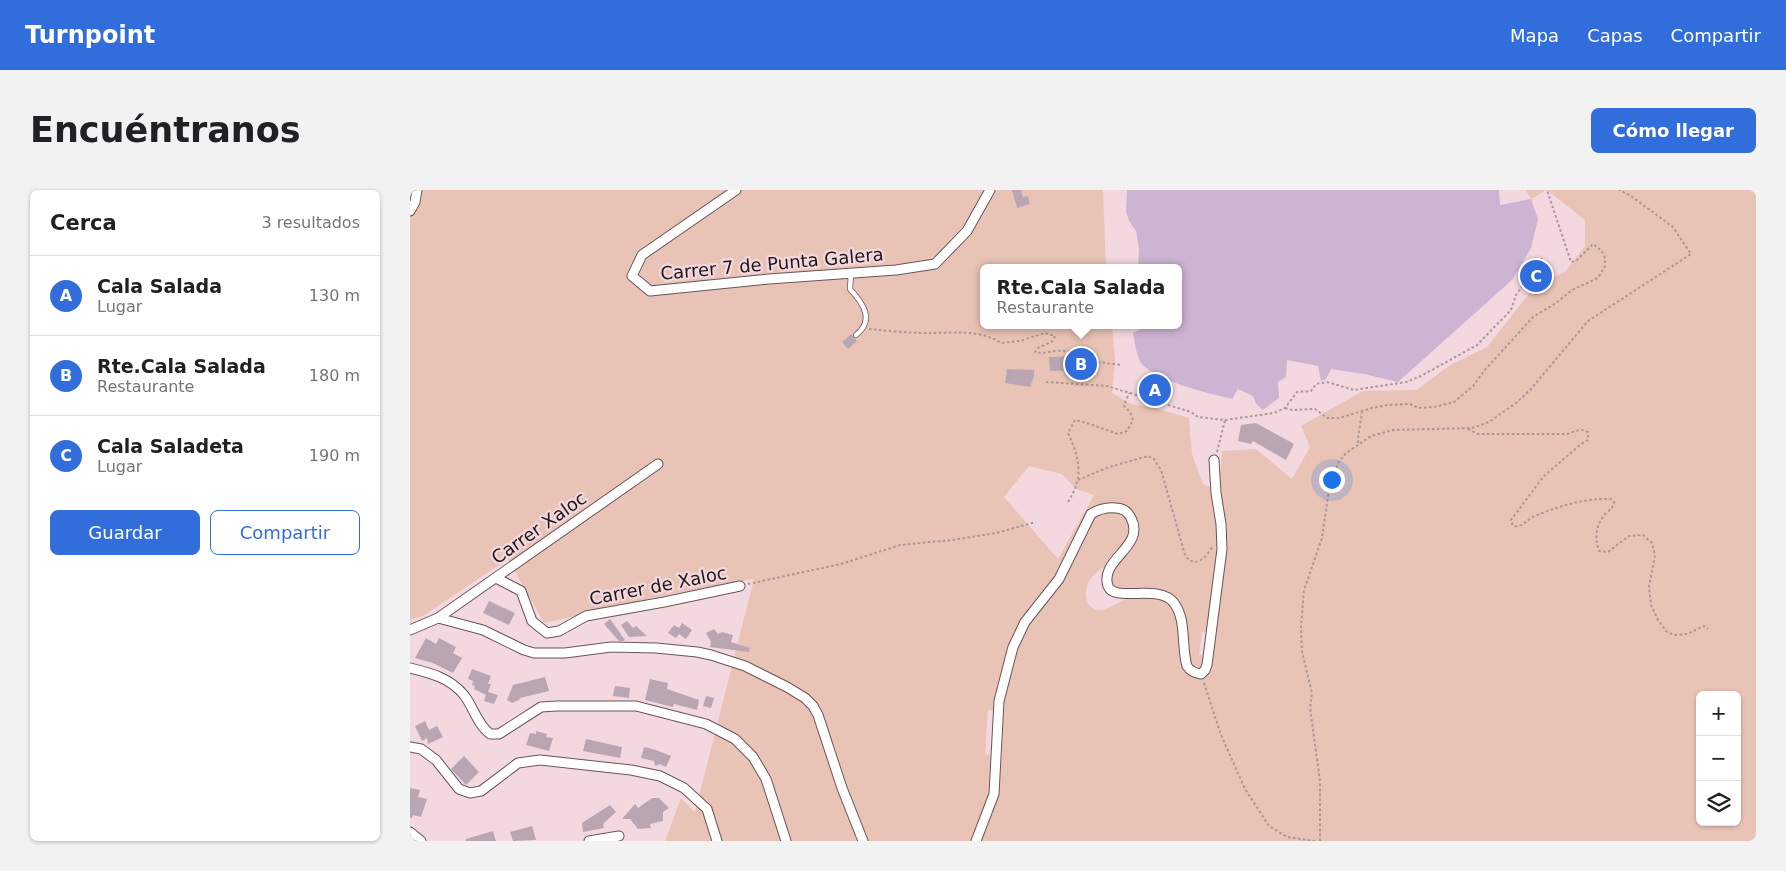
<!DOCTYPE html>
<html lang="es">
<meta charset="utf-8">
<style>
body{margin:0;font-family:"DejaVu Sans",sans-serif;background:#f2f2f2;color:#202124}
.controls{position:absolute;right:15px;bottom:15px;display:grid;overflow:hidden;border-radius:8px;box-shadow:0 1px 4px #0004}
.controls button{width:45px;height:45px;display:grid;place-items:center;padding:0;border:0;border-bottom:1px solid #e0e0e0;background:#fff;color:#202124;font:25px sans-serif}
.you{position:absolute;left:921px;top:289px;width:18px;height:18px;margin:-12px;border:4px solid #fff;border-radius:50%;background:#1a73e8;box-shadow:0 0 0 8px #1a73e833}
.badge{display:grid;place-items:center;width:32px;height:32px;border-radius:50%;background:#316edc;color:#fff;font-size:16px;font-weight:700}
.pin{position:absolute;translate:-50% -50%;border:2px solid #fff;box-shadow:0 1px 5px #0006}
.popup{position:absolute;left:570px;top:74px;width:202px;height:65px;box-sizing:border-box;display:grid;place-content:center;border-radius:8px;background:#fff;filter:drop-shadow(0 1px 4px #0005);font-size:16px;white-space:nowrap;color:#757577}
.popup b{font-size:19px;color:#202124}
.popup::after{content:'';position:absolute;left:50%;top:100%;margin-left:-10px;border:10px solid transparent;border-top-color:#fff}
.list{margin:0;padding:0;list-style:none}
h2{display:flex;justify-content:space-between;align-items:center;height:65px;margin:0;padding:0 20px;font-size:21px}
h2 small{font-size:16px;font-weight:400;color:#757577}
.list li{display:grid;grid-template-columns:32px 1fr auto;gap:15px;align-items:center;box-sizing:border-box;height:80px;padding:0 20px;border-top:1px solid #e0e0e0}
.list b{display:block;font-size:19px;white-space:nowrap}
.list p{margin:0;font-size:16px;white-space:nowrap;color:#757577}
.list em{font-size:16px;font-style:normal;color:#757577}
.actions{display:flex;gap:10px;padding:15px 20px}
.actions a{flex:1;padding:11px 0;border:1px solid #316edc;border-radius:8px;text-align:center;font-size:18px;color:#316edc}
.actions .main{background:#316edc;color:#fff}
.icon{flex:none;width:28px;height:28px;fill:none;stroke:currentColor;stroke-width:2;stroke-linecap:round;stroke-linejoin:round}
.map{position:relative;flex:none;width:1346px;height:651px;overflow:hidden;border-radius:8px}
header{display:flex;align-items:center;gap:30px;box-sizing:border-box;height:70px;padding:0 25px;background:#316edc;color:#fff}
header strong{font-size:24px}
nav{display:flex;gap:28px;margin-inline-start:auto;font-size:18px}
.intro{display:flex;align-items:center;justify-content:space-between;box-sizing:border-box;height:120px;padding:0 30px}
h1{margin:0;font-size:35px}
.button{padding:12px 22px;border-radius:8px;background:#316edc;color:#fff;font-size:18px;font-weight:700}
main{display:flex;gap:30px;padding:0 30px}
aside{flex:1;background:#fff;border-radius:8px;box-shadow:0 1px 4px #0004}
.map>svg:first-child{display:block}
</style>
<header>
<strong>Turnpoint</strong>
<nav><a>Mapa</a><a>Capas</a><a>Compartir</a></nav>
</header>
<div class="intro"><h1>Encuéntranos</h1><a class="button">Cómo llegar</a></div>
<main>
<aside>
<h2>Cerca<small>3 resultados</small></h2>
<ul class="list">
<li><span class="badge">A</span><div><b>Cala Salada</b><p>Lugar</p></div><em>130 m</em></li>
<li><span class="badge">B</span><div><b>Rte.Cala Salada</b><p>Restaurante</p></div><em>180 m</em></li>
<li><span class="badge">C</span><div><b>Cala Saladeta</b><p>Lugar</p></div><em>190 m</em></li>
</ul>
<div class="actions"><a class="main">Guardar</a><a>Compartir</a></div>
</aside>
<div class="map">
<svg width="1346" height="651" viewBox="0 0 1346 651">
<rect width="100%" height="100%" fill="#f3d8df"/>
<path fill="#e9c4b6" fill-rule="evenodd" d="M 0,0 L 693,0 L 696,78 L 574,78 L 574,135 L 702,135 L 705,171 L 702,203 L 721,214 L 741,217 L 779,228 L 782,264 L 793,294 L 803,298 L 810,291 L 812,261 L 846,259 L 882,289 L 900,257 L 891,236 L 953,201 L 1007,200 L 1037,177 L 1077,157 L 1118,105 L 1129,94 L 1155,82 L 1175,56 L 1175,30 L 1137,0 L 1121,9 L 1116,0 L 1346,0 L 1346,651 L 255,651 L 271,608 L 285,622 L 344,389 L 260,404 L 134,433 L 98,369 L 13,426 L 0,430 ZM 619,276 L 652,284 L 666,299 L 684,305 L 648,369 L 594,307 ZM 697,375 L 705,406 L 717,409 C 709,412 696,421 688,420 C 673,418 674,397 681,388 C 686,382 691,379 697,375 ZM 792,442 L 799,443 L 796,466 L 789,465 ZM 1290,505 L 1327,505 L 1327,632 L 1290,632 ZM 578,520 L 586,521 L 583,565 L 575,564 Z"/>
<path fill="#cdb4d2" d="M 717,0 L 1089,0 L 1090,15 L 1121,9 L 1128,29 L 1121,58 L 1102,90 L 988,192 L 954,184 L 921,179 L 916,189 L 911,191 L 908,176 L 877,170 L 876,187 L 868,192 L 869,208 L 853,220 L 846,214 L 843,206 L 828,199 L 822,209 C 801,204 745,191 731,173 C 726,165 725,152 723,143 L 735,137 L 736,135 L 768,135 L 768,78 L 728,78 L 729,60 L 726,41 L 719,31 L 716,21 Z"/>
<g fill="#baa5b2">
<path d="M 602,0 L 611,0 L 613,7 L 618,6 L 620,14 L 607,18 Z"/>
<path d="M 441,144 L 447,151 L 438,159 L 432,152 Z"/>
<path d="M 677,166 L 677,180 L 640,181 L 639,167 Z"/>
<path d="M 597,179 L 624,180 L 624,186 L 620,197 L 595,193 Z"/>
<path d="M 846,233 L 884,254 L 876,270 L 843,251 L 841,254 L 828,251 L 831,235 Z"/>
<path d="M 79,411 L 105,423 L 99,435 L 73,423 Z"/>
<path d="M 200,429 L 215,450 L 213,451 L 209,451 L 194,434 Z"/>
<path d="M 217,431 L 223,438 L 226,436 L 237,446 L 219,447 L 211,435 Z"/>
<path d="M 272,433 L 282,440 L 276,449 L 269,444 L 266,448 L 258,443 L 264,435 L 269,438 Z"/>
<path d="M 304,439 L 308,444 L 312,442 L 323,445 L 321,452 L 340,458 L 339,462 L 300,457 L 301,452 L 296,443 Z"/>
<path d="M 16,448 L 26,454 L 29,448 L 46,457 L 43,463 L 52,468 L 43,483 L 23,473 L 5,468 Z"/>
<path d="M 62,479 L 81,486 L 78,494 L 81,494 L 78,502 L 88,505 L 84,514 L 74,511 L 76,505 L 64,499 L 65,496 L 62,495 L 63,491 L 58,489 Z"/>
<path d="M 135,487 L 139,501 L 110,508 L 109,510 L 102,513 L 97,510 L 103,495 Z"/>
<path d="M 240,489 L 258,493 L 257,499 L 289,510 L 287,520 L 264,514 L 263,517 L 235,510 Z"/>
<path d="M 205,496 L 220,498 L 219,508 L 203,506 Z"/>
<path d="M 296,506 L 304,508 L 301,518 L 293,516 Z"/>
<path d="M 15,531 L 19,540 L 27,536 L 33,547 L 18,554 L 17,548 L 12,551 L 5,536 Z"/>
<path d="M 126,541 L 137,544 L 136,547 L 143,548 L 139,561 L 116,555 L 120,543 L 126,544 Z"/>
<path d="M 176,549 L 212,557 L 210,568 L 173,561 Z"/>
<path d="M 234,557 L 246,560 L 261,566 L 256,577 L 250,574 L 245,576 L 244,571 L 231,568 Z"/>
<path d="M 54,566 L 69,582 L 56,595 L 41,579 Z"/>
<path d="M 0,598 L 10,600 L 8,607 L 17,609 L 11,627 L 3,625 L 2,628 L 0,628 Z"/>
<path d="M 242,608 L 249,608 L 259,618 L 253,622 L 253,631 L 240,634 L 241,638 L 228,639 L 220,629 L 212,629 L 225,614 L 228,618 Z"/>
<path d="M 200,615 L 206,622 L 193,634 L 194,638 L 173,642 L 172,633 Z"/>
<path d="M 122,636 L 126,650 L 103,651 L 100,642 Z"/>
<path d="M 83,641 L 86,651 L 56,651 L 56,649 Z"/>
</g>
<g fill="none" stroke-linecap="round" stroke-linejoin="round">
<defs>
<path id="service" d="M 441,83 L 440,99 C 453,113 465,130 446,145"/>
<g id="minor">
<path d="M 326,0 L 232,65 L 222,86 L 240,101 L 359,89 L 486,80 L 525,74 L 557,41 L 580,0"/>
<path d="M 0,21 L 5,12 L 7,0"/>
<path d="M 86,388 L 111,401 L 122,431 L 137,443 L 149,441 L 176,426 L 254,412 L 330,396"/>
<path d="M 28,428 L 248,274"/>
<path d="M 0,440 L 28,428 L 73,440 L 114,460 L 124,463 L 155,463 L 201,457 L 246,458 L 287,462 L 301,465 L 335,476 L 377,497 L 395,508 L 403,516 L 408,525 L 432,598 L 453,651"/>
<path d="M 0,478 C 21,483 40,488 54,505 C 64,518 67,534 80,544 L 89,544 L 131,517 L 147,516 L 226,516 L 296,534 L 325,549 L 343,567 L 356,589 L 376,651"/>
<path d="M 0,557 L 11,559 L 26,570 L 49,599 L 60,603 L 71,601 L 108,573 L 130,570 L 221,580 L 250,586 L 274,598 L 297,619 L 307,651"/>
<path d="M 0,642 L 11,651"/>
<path d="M 179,651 L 209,646"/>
<path d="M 566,651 L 584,604 L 589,511 L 603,457 L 615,432 L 649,389 L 681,324 C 689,319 697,317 706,318 C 713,318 718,322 721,328 C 736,357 689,369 698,396 C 704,413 749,393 764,413 C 777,430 771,457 777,476 C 780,481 784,483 791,484 L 795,480 L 797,475 L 812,359 L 811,334 L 806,303 L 804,270"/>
</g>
</defs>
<use href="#service" stroke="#695459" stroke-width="6"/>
<use href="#minor" stroke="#695459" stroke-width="11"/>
<g stroke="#a89499" stroke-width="2" stroke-dasharray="2.5 2.5" stroke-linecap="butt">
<path d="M 459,139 C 478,141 498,143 518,143 C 542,143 570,139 591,153 L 610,151 L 635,143 L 645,146 L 643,151 L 628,158 L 625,162 C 633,164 638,162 645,161 C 659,160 673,163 686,165 L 688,172 L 712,175"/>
<path d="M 636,192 L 697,196 L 781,222 L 788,227 L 815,230 L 864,223 L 875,218 L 887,202 L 901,201 L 906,194 L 917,192 L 944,200 L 996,192 L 1011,186 L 1067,155 L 1101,120 L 1106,105 L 1132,68"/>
<path d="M 875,218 L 882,220 L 905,219 L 917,228 L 929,228 L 962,218 L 978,215 L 1000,214 L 1009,218 L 1024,217 L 1044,212 L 1063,196 L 1074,181 L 1123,127 L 1146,113 L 1162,100 L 1188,88 L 1195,76 L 1195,68 L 1192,61 L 1183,54 L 1166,71 L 1161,72 L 1137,0"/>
<path d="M 1058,239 L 1068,244 L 1157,244 C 1165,241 1170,238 1178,242 L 1178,250 L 1171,254 L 1133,287 L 1101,330 L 1103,336 C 1112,338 1116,330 1123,327 C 1148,316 1174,308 1201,309 L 1204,312 C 1203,318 1201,319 1197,322 C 1186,334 1184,346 1189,361 L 1198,362 L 1219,346 L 1233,345 L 1242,353 L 1245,365 L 1239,397 L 1241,415 L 1248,430 L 1257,442 L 1265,445 L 1277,444 L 1294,436 L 1298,439"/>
<path d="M 948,253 C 948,242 951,232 952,221"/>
<path d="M 807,262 L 815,230"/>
<path d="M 668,290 L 699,277 L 738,266 L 744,269 L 751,280 L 775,365 C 785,380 796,367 803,356"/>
<path d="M 658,312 C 674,286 670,270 658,243 L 665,230 L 680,234 L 708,244 L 717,241 L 723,230 L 720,222 L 714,216 L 719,203"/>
<path d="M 338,394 L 431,374 L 490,355 L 542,350 L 586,343 L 626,332"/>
<path d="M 794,493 L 811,545 L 835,599 L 859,636 L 877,647 L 905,651"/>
<path d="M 910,651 L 910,591 L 900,518 L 902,503 L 892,462 L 891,437 L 894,400 L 912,348 L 919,299 L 928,273 L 936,263 L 961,246 L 983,240 L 1062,238 L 1079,232 L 1106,213 L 1120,200 L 1178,131 L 1281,64 L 1263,37 L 1221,6 L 1209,0"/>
</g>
<use href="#service" stroke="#fff" stroke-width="4.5"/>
<use href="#minor" stroke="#fff" stroke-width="9"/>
</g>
<g text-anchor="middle" stroke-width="4.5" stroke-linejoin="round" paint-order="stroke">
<g font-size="18" fill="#1f1619" stroke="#f3d8df">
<text transform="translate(362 74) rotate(-5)" y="6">Carrer 7 de Punta Galera</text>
<text transform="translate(129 338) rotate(-35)" y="6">Carrer Xaloc</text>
<text transform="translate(248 396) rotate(-11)" y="6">Carrer de Xaloc</text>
</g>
</g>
</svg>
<div class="controls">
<button>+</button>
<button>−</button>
<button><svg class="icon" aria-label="layers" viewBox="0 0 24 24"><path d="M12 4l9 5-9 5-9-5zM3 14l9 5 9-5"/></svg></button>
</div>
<div class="you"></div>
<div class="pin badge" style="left:745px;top:200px">A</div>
<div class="pin badge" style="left:671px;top:174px">B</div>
<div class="popup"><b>Rte.Cala Salada</b>Restaurante</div>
<div class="pin badge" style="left:1126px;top:86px">C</div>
</div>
</main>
